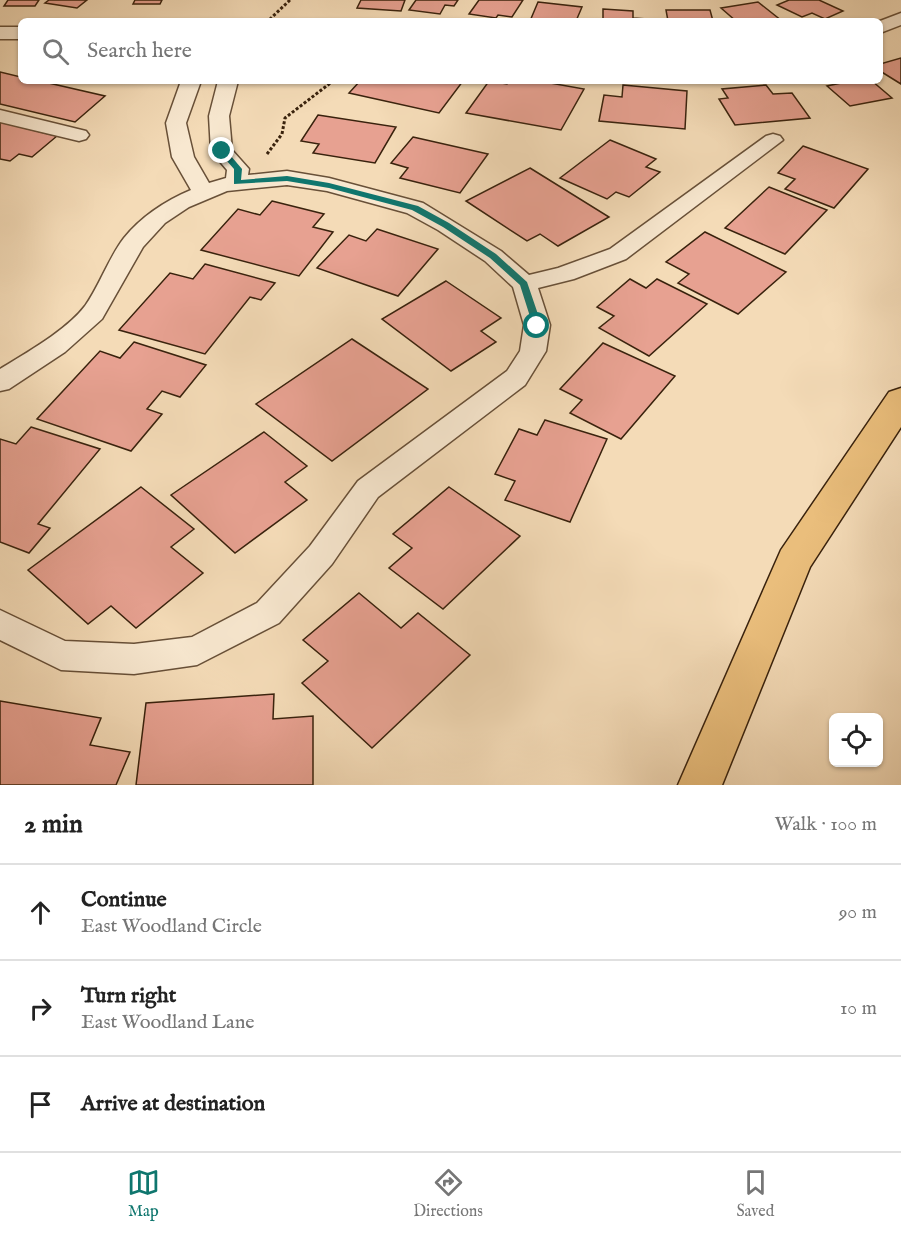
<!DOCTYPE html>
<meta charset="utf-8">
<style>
body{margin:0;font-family:"IM FELL English",serif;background:#f6f6f6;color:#222}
.controls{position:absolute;right:18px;bottom:18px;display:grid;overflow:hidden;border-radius:9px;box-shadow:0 2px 4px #0004}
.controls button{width:54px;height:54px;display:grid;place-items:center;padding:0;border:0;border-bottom:2px solid #e0e0e0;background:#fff;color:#222;font:30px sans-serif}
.stop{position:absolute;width:18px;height:18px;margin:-14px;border:4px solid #0f766e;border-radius:50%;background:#fff}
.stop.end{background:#0f766e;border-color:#fff;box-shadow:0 2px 6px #0008}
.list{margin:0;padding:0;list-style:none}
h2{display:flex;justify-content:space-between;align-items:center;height:78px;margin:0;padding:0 24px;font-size:26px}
h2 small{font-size:20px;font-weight:400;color:#767676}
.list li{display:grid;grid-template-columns:39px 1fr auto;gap:18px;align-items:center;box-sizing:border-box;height:96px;padding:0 24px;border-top:2px solid #e0e0e0}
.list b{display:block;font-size:22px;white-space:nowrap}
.list p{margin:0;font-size:20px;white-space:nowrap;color:#767676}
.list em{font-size:20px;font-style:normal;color:#767676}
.icon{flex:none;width:33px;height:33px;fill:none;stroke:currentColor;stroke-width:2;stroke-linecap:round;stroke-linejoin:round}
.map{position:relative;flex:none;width:901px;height:785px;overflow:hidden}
.search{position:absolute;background:#fff;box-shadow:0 2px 4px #0004;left:18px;right:18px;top:18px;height:66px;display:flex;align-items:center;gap:15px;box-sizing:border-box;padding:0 21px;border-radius:9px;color:#767676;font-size:22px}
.sheet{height:366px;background:#fff}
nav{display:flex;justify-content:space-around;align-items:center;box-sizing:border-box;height:84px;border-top:2px solid #e0e0e0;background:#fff;font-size:16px;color:#767676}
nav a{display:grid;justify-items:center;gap:3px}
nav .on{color:#0f766e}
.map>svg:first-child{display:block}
</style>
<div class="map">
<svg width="901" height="785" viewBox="0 0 901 785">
<rect width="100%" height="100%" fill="#f4dbb7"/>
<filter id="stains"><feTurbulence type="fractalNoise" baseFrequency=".00333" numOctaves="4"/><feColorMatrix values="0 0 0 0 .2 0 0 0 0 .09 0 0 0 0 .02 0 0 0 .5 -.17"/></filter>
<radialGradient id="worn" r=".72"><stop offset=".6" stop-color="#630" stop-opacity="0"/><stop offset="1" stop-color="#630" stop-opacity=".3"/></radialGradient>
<g fill="#e7a191" stroke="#39220d" stroke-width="1.5">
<path d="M 8,0 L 39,0 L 35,6 L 4,6 Z"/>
<path d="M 49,0 L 87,0 L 77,8 L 45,3 Z"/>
<path d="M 135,0 L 162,0 L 160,4 L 133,4 Z"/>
<path d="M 361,0 L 405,0 L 401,11 L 357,8 Z"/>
<path d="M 416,0 L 458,0 L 454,6 L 445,5 L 440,14 L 409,10 Z"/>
<path d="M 479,0 L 523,0 L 512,17 L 498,15 L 496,18 L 469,14 Z"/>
<path d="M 789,0 L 819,0 L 843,11 L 825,19 L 812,13 L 802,17 L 777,5 Z"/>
<path d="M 538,2 L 582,7 L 576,21 L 530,21 Z"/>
<path d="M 758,2 L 782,21 L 736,21 L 721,8 Z"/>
<path d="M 603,9 L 633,11 L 633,18 L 647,19 L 647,21 L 603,21 Z"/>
<path d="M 666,10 L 710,10 L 713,21 L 668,21 Z"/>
<path d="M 901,58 L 901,84 L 880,71 L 880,64 Z"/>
<path d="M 0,72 L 21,77 L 21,81 L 40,81 L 105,96 L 75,122 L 0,104 Z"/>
<path d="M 360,81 L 463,81 L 439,113 L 349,93 Z"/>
<path d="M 489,81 L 507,84 L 509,81 L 539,81 L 584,89 L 561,130 L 466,113 Z"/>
<path d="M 839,81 L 872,81 L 892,98 L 850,106 L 827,86 L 841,83 Z"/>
<path d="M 623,85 L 687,91 L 685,129 L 599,121 L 604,95 L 622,97 Z"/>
<path d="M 766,85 L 773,94 L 792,93 L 810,118 L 735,125 L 719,99 L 728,98 L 722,89 Z"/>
<path d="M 318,115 L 396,127 L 375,163 L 313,153 L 319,144 L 301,141 Z"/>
<path d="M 0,122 L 57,136 L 32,157 L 19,154 L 10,161 L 0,159 Z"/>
<path d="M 413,137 L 488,154 L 460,193 L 400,178 L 408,168 L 391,163 Z"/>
<path d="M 610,140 L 656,159 L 646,167 L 660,172 L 629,197 L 616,192 L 607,199 L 560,178 Z"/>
<path d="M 803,146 L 868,169 L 834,208 L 785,189 L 795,179 L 778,173 Z"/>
<path d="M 530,168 L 609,217 L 558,246 L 540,234 L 527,241 L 466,201 Z"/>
<path d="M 769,187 L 827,210 L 785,254 L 725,228 Z"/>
<path d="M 272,201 L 324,214 L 313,227 L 333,232 L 299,276 L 201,250 L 238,209 L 260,215 Z"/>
<path d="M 377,229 L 438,249 L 398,296 L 317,268 L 349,235 L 366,241 Z"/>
<path d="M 705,232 L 786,272 L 738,314 L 678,283 L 689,274 L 666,262 Z"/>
<path d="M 205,264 L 275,283 L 261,300 L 250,297 L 205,354 L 119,330 L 170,273 L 193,279 Z"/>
<path d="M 630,279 L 646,288 L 657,279 L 707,304 L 649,356 L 599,328 L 614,316 L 597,307 Z"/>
<path d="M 446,281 L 501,318 L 481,331 L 496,342 L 451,371 L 382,319 Z"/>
<path d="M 352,339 L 428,389 L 332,461 L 256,404 Z"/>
<path d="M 134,342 L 206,365 L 180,397 L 162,391 L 147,409 L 162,414 L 131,451 L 37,419 L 100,351 L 120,358 Z"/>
<path d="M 603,343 L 675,376 L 621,439 L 570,413 L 582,400 L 560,389 Z"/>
<path d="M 545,420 L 607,439 L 570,522 L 505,500 L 515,481 L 495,474 L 519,429 L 537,435 Z"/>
<path d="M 31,427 L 100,449 L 38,524 L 50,528 L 29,553 L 0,542 L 0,439 L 16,444 Z"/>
<path d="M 264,432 L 307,466 L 285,482 L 307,500 L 235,553 L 171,495 Z"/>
<path d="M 141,487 L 194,529 L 171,547 L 203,573 L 136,628 L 111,606 L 88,624 L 28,570 Z"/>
<path d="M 449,487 L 520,536 L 443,609 L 389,568 L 412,548 L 393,534 Z"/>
<path d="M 359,593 L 401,628 L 418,613 L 470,655 L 372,748 L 302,683 L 328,661 L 303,640 Z"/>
<path d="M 274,694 L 273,719 L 313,716 L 313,785 L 136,785 L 146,703 Z"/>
<path d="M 0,701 L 101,718 L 90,745 L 130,752 L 116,785 L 0,785 Z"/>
</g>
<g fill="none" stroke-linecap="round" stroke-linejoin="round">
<defs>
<g id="street">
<path d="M 901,13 L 901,25 L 880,33 L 880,21 Z"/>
<rect x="0" y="27" width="21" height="12"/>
<path d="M 181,81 L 201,81 L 186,123 L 194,157 L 209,183 L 226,178 L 227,170 L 211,151 L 209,116 L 218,81 L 238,81 L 229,116 L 232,150 L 249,169 L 248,175 L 287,171 L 329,178 L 423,203 L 501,251 L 529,275 L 558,268 L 610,249 L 766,136 L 773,134 L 780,136 L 783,140 L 626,259 L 574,279 L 538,288 L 550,325 L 546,351 L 525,385 L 378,497 L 332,564 L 279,623 L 197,665 L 134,674 L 61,670 L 0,640 L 0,610 L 65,641 L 134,644 L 192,637 L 257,603 L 310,546 L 358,481 L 507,371 L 520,351 L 524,325 L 513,287 L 485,261 L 438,230 L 407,213 L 327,191 L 287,185 L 227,191 L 189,207 L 165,223 L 143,247 L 102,319 L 65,352 L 9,389 L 0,391 L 0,369 C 26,353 67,330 85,306 C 100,285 108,259 124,238 C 142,216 165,201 191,190 L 172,157 L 166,123 Z"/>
<path d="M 0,110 L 86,131 L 89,135 L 86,139 L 79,141 L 0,122 Z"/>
</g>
<path id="primary" d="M 901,388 L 901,427 L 810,567 L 722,785 L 678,785 L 781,550 L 889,392 Z"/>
</defs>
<use href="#street" stroke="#685038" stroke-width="3"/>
<use href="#primary" stroke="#39220d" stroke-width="3"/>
<g stroke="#39220d" stroke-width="3" stroke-dasharray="3 2" stroke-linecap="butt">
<path d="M 278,21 L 269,20 L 290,0"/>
<path d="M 267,154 L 282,134 L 285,118 L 333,81"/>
</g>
<use href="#street" fill="#f8e8d0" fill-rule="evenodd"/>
<use href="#primary" fill="#eabe7c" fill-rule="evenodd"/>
</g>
<path fill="#0f766e" d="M 219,149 L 225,149 L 242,169 L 241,180 L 287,176 L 329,183 L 418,206 L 449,223 L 496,254 L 527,282 L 542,326 L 537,329 L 533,326 L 520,285 L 490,258 L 443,227 L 412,210 L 329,188 L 287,181 L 234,184 L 234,169 L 219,152 Z"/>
<rect width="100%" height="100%" filter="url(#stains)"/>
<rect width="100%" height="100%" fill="url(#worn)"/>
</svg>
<div class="controls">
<button><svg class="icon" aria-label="locate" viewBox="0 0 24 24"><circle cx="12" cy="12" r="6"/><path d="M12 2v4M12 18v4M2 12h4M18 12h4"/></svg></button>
</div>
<div class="stop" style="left:537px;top:326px"></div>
<div class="stop end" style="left:222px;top:151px"></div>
<div class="search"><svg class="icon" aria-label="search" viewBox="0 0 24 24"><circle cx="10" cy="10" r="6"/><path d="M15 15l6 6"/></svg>Search here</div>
</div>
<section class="sheet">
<h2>2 min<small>Walk · 100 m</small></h2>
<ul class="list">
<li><svg class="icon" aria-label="ahead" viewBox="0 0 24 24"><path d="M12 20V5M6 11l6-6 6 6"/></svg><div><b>Continue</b><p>East Woodland Circle</p></div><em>90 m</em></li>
<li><svg class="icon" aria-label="right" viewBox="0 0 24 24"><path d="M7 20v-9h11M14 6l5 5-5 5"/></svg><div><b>Turn right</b><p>East Woodland Lane</p></div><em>10 m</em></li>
<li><svg class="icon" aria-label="arrive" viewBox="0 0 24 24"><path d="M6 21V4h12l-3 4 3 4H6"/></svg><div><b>Arrive at destination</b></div></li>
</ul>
</section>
<nav>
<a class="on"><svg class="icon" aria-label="map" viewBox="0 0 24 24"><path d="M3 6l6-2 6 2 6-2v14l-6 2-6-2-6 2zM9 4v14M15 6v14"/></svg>Map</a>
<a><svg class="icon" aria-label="directions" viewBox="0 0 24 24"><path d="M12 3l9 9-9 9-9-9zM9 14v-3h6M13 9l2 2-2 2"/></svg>Directions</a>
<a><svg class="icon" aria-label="saved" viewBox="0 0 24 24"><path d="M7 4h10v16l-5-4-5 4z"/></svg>Saved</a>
</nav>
